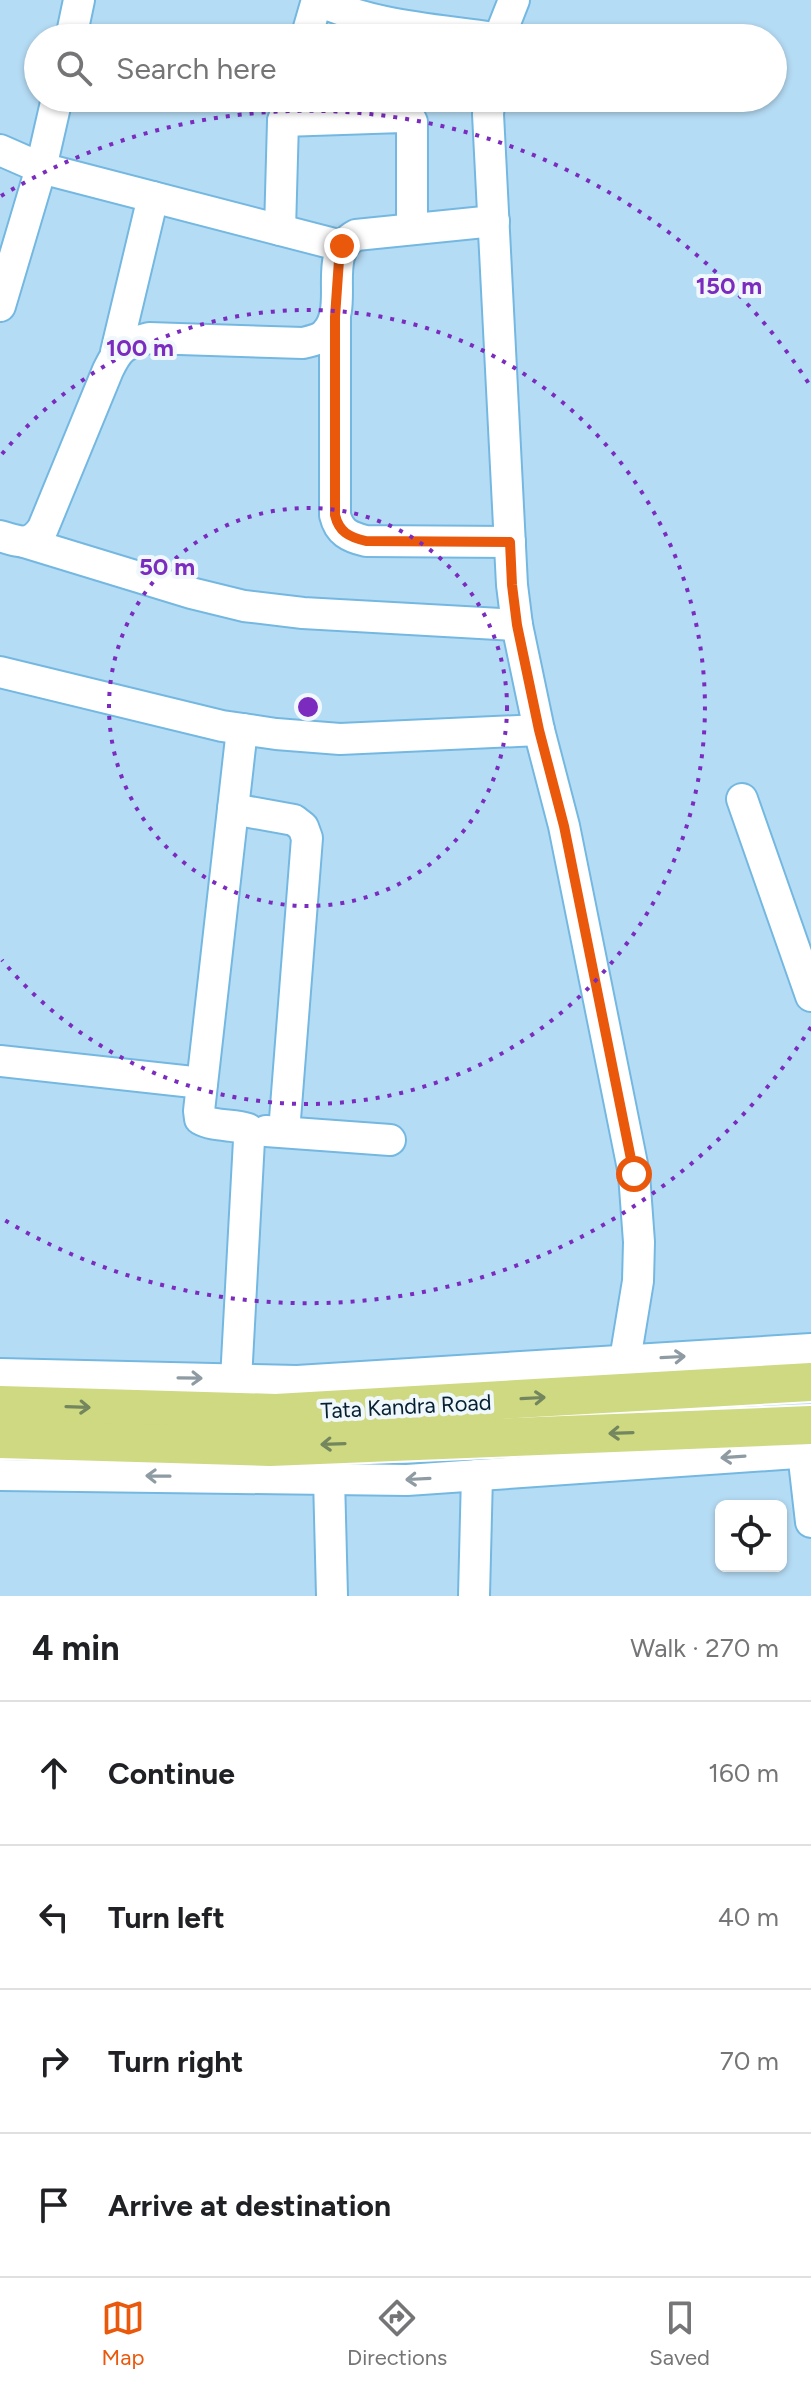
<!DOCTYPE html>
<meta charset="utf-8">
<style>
body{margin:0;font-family:Figtree,sans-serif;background:#f2f2f2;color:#202124}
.controls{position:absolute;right:24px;bottom:24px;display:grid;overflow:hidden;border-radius:12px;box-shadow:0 2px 6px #0004}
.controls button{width:72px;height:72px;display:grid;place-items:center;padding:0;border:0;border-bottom:2px solid #e0e0e0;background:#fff;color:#202124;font:40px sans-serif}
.stop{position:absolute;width:24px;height:24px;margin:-18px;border:6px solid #ea580c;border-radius:50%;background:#fff}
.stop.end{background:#ea580c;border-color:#fff;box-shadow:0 2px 8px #0008}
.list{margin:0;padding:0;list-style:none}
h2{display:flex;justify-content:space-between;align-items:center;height:104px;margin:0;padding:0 32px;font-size:34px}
h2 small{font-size:26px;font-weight:400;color:#757577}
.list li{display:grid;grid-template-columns:52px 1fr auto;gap:24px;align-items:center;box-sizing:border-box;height:144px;padding:0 32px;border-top:2px solid #e0e0e0}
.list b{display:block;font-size:30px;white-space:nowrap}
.list em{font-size:26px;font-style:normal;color:#757577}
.icon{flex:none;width:44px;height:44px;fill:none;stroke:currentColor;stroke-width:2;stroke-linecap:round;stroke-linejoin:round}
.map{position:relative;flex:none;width:811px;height:1596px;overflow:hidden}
.search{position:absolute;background:#fff;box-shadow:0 2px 6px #0004;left:24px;right:24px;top:24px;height:88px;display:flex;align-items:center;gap:20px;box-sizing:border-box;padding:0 28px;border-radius:44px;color:#757577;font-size:30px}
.sheet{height:680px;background:#fff}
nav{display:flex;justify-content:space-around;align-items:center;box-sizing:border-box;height:112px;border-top:2px solid #e0e0e0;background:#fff;font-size:22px;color:#757577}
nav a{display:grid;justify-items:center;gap:4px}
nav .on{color:#ea580c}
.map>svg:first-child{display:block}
</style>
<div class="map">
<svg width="811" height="1596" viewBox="0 0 811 1596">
<rect width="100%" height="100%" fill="#b5dcf5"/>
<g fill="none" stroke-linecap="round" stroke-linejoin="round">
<defs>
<g id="minor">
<path d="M 317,0 C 372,26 433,29 493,38"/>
<path d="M 71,38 L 79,0"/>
<path d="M 306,38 L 317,0"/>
<path d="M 499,38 L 514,0"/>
<path d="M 490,98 L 488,114 L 512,585 L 517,625 L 539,730 L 564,826 L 634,1174 L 639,1242 L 638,1281 L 625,1360"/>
<path d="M 283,121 L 402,117 L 410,118 L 412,122 L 412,229"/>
<path d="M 0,150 L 41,168 L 342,246"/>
<path d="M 280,230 L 283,121 L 290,98"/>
<path d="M 0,306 L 41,168 L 57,98"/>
<path d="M 335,317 L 335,515 C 339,532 349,537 366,541 L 510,542"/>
<path d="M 116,352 L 153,197"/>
<path d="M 0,536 C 20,542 30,547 43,528 L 108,370 C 119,347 124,344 149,338 L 303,343 C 311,341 321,339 326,333 C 351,306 320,254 356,235 L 494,221"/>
<path d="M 24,542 L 191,593 L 244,606 L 303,613 L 517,625"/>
<path d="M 0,672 L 222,726 L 276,734 L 340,739 L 539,730"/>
<path d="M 742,799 L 811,996"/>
<path d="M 233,809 L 294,820 L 303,827 L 307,838 L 284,1132"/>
<path d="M 0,1061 L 202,1083"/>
<path d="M 266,1131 L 390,1140"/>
<path d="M 0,1374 L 297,1381 L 811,1349"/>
<path d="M 235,1398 L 249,1140 L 248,1129 C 233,1124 214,1127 200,1119 L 199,1111 L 242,729"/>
<path d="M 803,1432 L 803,1452 L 811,1522"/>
<path d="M 0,1475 L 407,1480 L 811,1452"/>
<path d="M 329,1478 L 332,1596"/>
<path d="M 474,1596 L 477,1475"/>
</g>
<g id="major">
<path d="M 0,1405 L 276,1413 L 811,1382"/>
<path d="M 0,1439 L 270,1447 L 811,1425"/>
</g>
</defs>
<use href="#minor" stroke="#74b8e1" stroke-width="34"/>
<use href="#major" stroke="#fff" stroke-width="42"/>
<use href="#minor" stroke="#fff" stroke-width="30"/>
<use href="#major" stroke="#ced981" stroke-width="38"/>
</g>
<defs><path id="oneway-shaft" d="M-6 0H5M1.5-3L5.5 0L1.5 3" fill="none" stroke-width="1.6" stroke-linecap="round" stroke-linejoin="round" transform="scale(2)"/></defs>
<g stroke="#8e9ba2">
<use href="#oneway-shaft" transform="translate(673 1357) rotate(-3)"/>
<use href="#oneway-shaft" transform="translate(190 1378) rotate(1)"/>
<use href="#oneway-shaft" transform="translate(733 1457) rotate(176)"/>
<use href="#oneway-shaft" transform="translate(158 1476) rotate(-179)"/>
<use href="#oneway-shaft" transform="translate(418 1479) rotate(177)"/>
</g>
<g stroke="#74865d">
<use href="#oneway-shaft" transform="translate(533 1398) rotate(-3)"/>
<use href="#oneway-shaft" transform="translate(78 1407) rotate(2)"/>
<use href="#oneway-shaft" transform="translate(621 1433) rotate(178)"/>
<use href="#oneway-shaft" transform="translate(333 1444) rotate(178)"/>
</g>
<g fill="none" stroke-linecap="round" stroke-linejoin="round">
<path stroke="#ea580c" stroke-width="10" d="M 342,246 L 339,260 L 335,317 L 335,515 C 339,532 349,537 366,541 L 510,542 L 512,585 L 517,625 L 539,730 L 564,826 L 634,1174"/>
</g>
<g fill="none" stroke="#7b2cbf" stroke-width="4" stroke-dasharray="4 8">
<circle cx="308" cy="707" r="199"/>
<path d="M2 454A397 397 0 1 1 2 960"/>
<path d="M811 1027A596 596 0 0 1 1 1218M1 196A596 596 0 0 1 811 387"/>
</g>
<g text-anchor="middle" stroke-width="8" stroke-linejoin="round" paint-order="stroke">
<g font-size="22" fill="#052131" stroke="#f1f8fc">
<text transform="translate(406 1406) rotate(-3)" y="8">Tata Kandra Road</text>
</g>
</g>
<circle cx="308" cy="707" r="12" fill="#7b2cbf" stroke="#f1f8fc" stroke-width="4"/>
<g font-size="24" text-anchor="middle" font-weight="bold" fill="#7b2cbf" stroke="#f1f8fc" stroke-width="8" stroke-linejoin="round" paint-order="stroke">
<text x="729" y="294">150 m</text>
<text x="140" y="356">100 m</text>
<text x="167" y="575">50 m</text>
</g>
</svg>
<div class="controls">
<button><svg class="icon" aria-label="locate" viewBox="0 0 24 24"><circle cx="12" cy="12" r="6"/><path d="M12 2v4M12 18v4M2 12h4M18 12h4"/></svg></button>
</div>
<div class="stop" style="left:634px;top:1174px"></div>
<div class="stop end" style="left:342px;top:246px"></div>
<div class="search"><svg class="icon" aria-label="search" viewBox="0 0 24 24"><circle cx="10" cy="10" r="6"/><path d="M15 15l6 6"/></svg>Search here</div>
</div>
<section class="sheet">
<h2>4 min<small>Walk · 270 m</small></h2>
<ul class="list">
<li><svg class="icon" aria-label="ahead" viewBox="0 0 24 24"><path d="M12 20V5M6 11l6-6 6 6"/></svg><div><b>Continue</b></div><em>160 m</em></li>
<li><svg class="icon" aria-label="left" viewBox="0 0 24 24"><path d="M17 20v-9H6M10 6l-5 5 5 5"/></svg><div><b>Turn left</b></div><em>40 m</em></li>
<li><svg class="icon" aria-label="right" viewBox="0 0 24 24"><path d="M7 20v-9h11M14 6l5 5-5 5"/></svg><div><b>Turn right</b></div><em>70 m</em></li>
<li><svg class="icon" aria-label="arrive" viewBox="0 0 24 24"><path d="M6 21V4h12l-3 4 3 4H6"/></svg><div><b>Arrive at destination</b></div></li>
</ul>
</section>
<nav>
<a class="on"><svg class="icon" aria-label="map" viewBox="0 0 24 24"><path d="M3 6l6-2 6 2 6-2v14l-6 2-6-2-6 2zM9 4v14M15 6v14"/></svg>Map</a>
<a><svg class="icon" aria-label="directions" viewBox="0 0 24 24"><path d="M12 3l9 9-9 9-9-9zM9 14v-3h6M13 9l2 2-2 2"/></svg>Directions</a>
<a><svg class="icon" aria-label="saved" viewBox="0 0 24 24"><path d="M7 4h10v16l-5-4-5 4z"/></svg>Saved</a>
</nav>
